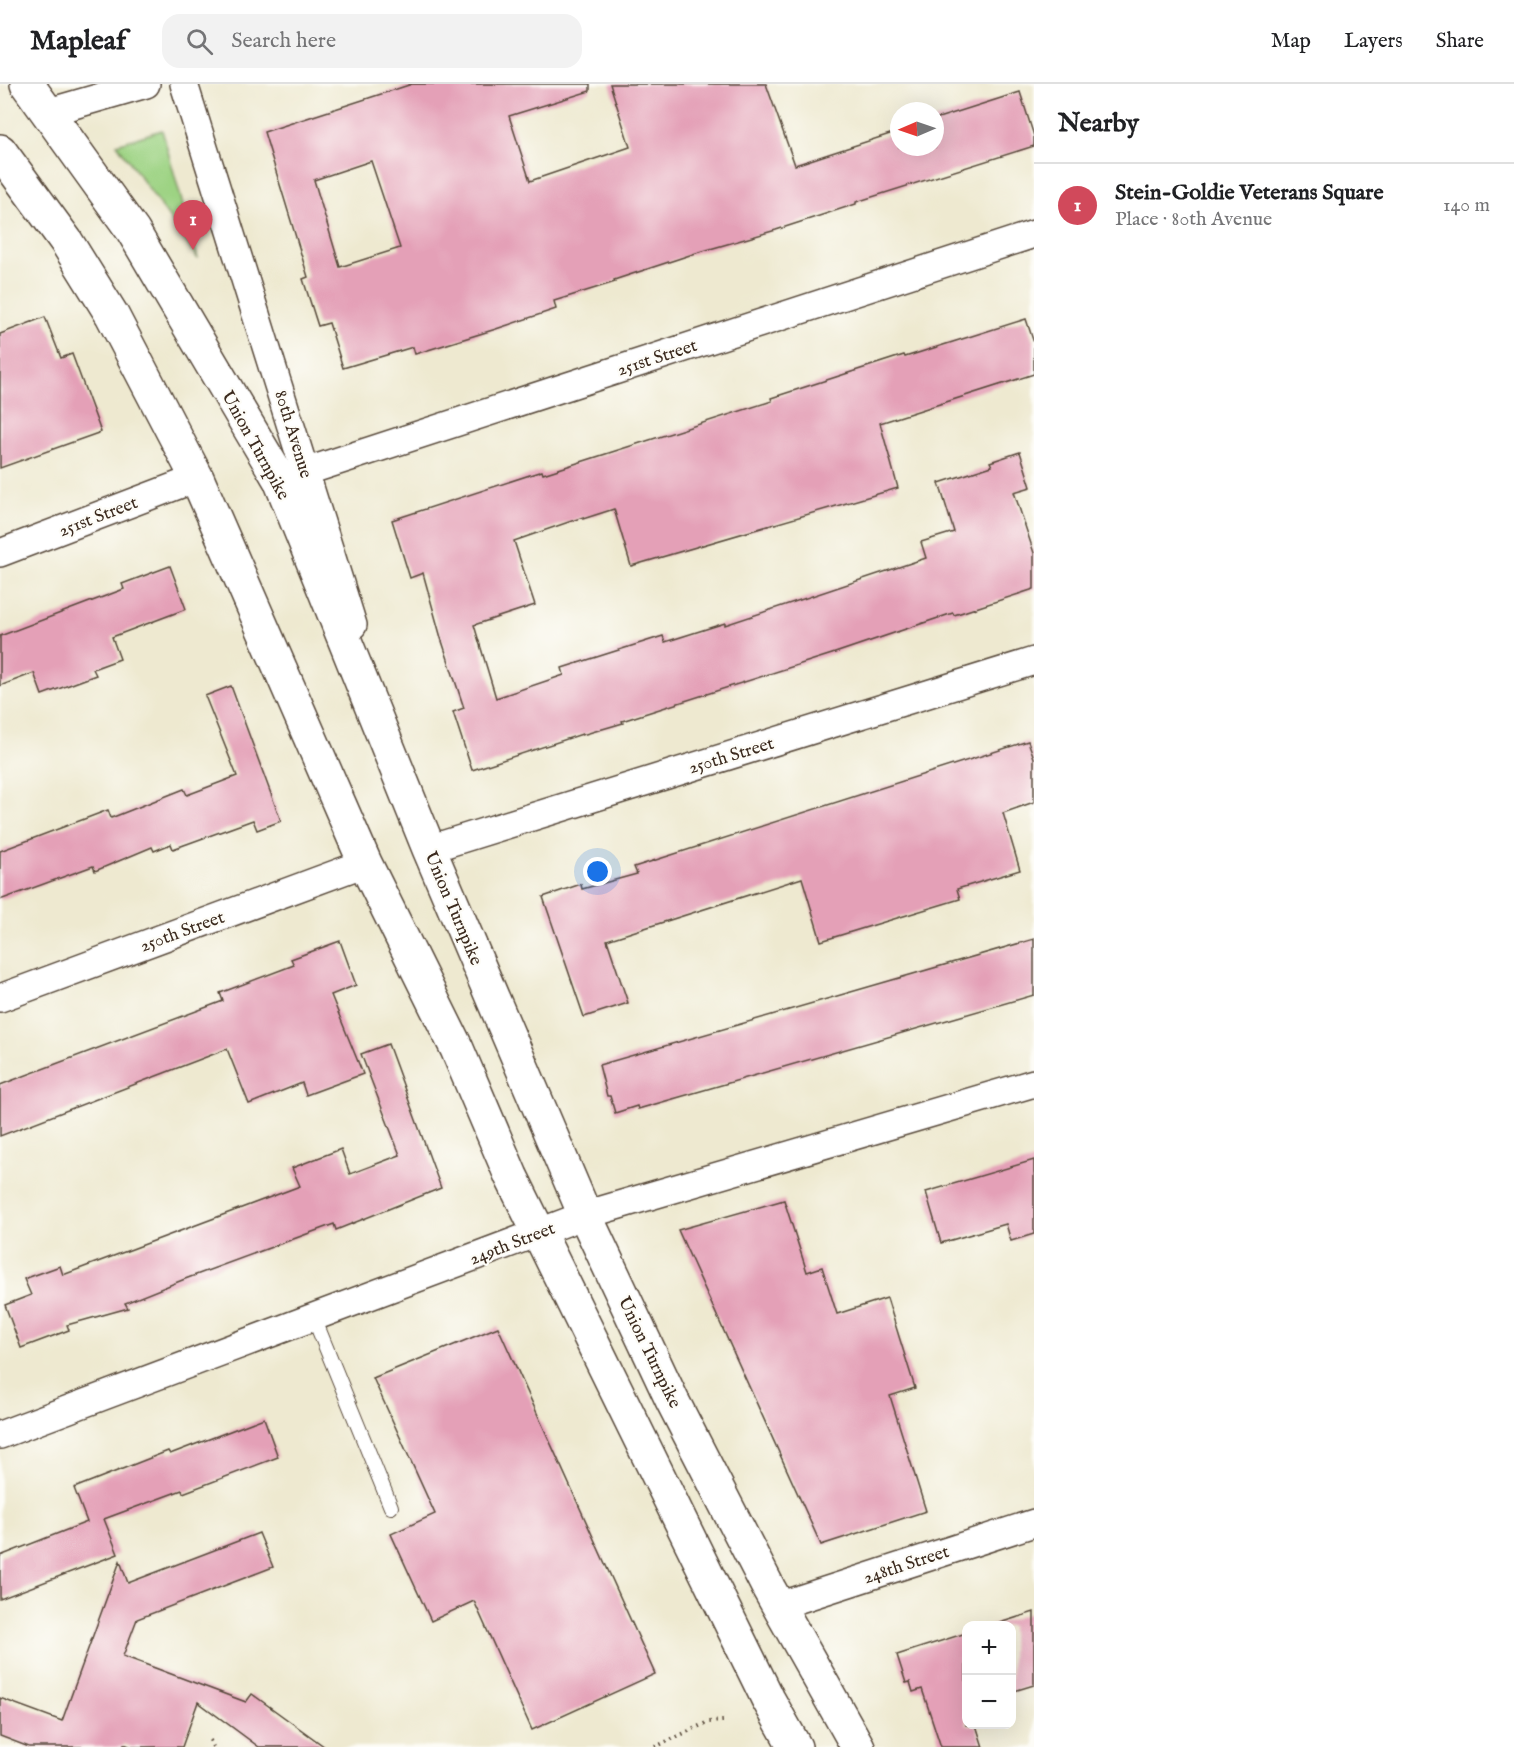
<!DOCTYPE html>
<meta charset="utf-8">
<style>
body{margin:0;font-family:"IM FELL English",serif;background:#f2f2f2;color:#202124}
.controls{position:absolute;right:18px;bottom:18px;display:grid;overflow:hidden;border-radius:12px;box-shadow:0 6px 24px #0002}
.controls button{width:54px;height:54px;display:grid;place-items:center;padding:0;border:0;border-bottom:2px solid #e0e0e0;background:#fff;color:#202124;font:30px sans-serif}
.compass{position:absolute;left:890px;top:18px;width:54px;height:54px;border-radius:50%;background:#fff;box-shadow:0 6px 24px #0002;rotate:268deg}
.you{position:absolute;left:598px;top:788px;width:21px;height:21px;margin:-15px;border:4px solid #fff;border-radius:50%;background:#1a73e8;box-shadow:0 0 0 9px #1a73e833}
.badge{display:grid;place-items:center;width:39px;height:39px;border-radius:50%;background:#d1495b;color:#fff;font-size:20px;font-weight:700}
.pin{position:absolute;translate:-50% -50px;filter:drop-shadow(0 2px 3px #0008)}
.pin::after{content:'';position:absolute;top:32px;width:21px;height:18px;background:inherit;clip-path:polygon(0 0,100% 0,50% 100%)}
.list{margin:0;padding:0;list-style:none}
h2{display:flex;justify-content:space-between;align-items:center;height:78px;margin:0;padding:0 24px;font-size:26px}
h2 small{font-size:20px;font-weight:400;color:#757577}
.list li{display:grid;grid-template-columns:39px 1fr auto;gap:18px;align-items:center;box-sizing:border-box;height:84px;padding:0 24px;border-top:2px solid #e0e0e0}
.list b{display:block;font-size:22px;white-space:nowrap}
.list p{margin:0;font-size:20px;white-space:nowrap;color:#757577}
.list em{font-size:20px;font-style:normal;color:#757577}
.icon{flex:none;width:33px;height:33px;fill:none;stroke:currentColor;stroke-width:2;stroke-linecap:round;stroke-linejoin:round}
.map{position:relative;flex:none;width:1034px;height:1663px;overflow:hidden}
header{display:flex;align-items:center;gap:36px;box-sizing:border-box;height:84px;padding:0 30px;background:#fff;border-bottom:2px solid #e0e0e0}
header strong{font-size:28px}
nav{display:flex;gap:33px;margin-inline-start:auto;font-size:21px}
.search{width:420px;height:54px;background:#f2f2f2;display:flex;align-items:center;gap:15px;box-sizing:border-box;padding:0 21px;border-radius:18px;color:#757577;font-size:22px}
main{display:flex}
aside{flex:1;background:#fff}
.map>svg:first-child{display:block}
</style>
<header>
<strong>Mapleaf</strong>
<div class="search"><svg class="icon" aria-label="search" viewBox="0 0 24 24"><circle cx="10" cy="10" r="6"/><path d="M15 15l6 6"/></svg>Search here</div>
<nav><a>Map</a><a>Layers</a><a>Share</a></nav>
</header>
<main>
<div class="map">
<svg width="1034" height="1663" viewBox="0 0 1034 1663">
<rect width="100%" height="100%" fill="#fdfcf7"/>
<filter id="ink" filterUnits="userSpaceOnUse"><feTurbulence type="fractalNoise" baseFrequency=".0167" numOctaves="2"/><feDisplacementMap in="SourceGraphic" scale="12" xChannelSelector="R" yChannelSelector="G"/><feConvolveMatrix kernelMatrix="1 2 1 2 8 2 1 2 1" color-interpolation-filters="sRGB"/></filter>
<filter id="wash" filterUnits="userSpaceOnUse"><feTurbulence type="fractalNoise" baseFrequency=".008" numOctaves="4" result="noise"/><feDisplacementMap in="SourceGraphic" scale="24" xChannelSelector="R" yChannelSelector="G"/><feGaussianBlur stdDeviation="1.35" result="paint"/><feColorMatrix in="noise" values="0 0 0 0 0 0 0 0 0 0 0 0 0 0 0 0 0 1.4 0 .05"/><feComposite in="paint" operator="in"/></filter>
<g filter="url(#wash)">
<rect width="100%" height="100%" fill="#eee9d0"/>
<path fill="#9dd383" stroke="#6c7e50" stroke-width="1.5" d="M 162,46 L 198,175 L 117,60 Z"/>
<g id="blocks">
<g fill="#e4a0b7" fill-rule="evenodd">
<path d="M 412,0 L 590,0 L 590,7 L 509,32 L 530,97 L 630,63 L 610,0 L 766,0 L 795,81 L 899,47 L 899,63 L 935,63 L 935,35 L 1020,8 L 1034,52 L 1034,62 L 856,118 L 856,120 L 776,146 L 696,169 L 614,196 L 615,198 L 554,217 L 556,225 L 496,245 L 415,270 L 413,263 L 343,284 L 329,239 L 318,242 L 303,195 L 308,193 L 264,48 ZM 371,77 L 400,164 L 340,183 L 314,96 Z"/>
<path d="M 45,233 L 61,274 L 72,270 L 101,348 L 0,384 L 0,250 Z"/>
<path d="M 1026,235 L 1034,259 L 1034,290 L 880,339 L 898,404 L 631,482 L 614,425 L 583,435 L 583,433 L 514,457 L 535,521 L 474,541 L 496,614 L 564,591 L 562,584 L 663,552 L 665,558 L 725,539 L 725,541 L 926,474 L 921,458 L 954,448 L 939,399 L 992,382 L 990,378 L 1020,368 L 1031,403 L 1014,408 L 1034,469 L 1034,505 L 954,531 L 953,529 L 832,570 L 622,637 L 623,639 L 582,651 L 582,650 L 472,686 L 453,628 L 464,624 L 441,554 L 423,489 L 410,494 L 392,436 L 542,387 L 543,390 L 772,317 L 771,314 L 904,271 L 905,273 Z"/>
<path d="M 170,482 L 186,525 L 112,553 L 120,575 L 93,585 L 96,591 L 42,611 L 34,589 L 0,602 L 0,552 L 124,505 L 122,500 Z"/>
<path d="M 231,602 L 281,737 L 257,746 L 253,736 L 173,765 L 171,760 L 154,767 L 152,763 L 95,787 L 93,782 L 0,816 L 0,767 L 108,726 L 111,734 L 184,705 L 187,711 L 237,692 L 205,612 Z"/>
<path d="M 1028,657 L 1034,674 L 1034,718 L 1003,729 L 1020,786 L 957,805 L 960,815 L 821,857 L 802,794 L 607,856 L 628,919 L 584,933 L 543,813 L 581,800 L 582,805 L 637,790 L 634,783 Z"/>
<path d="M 1034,855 L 1034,911 L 638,1025 L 637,1022 L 615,1029 L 610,1012 L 607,1012 L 599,981 Z"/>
<path d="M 340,857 L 356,901 L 331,911 L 363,990 L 306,1011 L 302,999 L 249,1020 L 227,965 L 0,1052 L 0,1001 L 223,917 L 220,909 L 294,881 L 291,875 Z"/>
<path d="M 388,960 L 441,1104 L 336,1146 L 334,1140 L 185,1195 L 125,1219 L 128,1224 L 67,1241 L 69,1246 L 21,1264 L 5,1221 L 31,1211 L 24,1195 L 60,1182 L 63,1191 L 300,1102 L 292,1084 L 341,1065 L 350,1090 L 400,1071 L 361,970 Z"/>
<path d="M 1034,1076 L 1034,1150 L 1011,1157 L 1006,1140 L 941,1159 L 926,1108 Z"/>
<path d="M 784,1116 L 807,1188 L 822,1183 L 837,1230 L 887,1214 L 915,1304 L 890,1312 L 926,1427 L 821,1461 L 678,1146 Z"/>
<path d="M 498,1243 L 655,1590 L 532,1646 L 474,1517 L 431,1537 L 391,1450 L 435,1430 L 373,1294 Z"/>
<path d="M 264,1334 L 278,1373 L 183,1409 L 182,1406 L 104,1435 L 118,1470 L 0,1515 L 0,1472 L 87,1438 L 74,1404 L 168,1367 L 170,1370 Z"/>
<path d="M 259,1449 L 273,1483 L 137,1535 L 123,1572 L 246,1618 L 252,1610 L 325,1663 L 259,1663 L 198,1618 L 182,1663 L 132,1663 L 124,1660 L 123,1663 L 29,1663 L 0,1652 L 0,1614 L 62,1637 L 120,1477 L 128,1499 Z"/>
<path d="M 1034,1528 L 1034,1601 L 1011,1608 L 1011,1542 L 990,1542 Z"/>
<path d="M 966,1549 L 966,1641 L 976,1641 L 983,1663 L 941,1663 L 922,1605 L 913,1608 L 910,1598 L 906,1599 L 897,1571 Z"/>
</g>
</g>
</g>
<g filter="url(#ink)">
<use href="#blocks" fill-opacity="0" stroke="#564739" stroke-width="1.5"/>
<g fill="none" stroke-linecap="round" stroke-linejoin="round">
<defs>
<path id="lane" d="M 314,1234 L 391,1423"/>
<g id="street">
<path d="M 184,0 L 353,541"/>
<path d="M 49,28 L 146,0"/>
<path d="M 280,396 L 1034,150"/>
<path d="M 0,469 L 197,394"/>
<path d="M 429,765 L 1034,577"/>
<path d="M 0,914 L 365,779"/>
<path d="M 0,1351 L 585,1131 L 1034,999"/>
<path d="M 778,1522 L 1034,1439"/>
</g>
<g id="primary">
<path d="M 27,0 L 133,147 L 280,396 L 429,765 L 585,1131 L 672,1316 L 769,1505 L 858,1663"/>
<path d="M 0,67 L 66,157 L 112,231 L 197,394 L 365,779 L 457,965 L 511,1092 L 768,1615 L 795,1663"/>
</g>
</defs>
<use href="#lane" stroke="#564739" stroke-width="16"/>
<use href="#street" stroke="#564739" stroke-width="30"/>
<use href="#primary" stroke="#564739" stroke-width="36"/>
<g stroke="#564739" stroke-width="4" stroke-dasharray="1.5 4.5" stroke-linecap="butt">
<path d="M 210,1656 L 213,1663"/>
<path d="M 655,1663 L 708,1638 L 723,1637"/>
</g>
<use href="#lane" stroke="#fff" stroke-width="14"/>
<use href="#street" stroke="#fff" stroke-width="27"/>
<use href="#primary" stroke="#fff" stroke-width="33"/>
</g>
</g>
<g text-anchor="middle" stroke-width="4.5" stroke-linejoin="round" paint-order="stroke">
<g font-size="18" fill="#3b2a1e" stroke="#fdfcf7">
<text transform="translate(657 273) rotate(-18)" y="6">251st Street</text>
<text transform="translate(294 350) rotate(73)" y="6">80th Avenue</text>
<text transform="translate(256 361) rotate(61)" y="6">Union Turnpike</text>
<text transform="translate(98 432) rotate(-21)" y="6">251st Street</text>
<text transform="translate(731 671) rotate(-17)" y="6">250th Street</text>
<text transform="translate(454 824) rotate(67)" y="6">Union Turnpike</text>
<text transform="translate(182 847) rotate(-20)" y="6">250th Street</text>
<text transform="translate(512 1159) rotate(-21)" y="6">249th Street</text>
<text transform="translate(650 1268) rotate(64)" y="6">Union Turnpike</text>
<text transform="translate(906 1480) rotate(-18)" y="6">248th Street</text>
</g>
</g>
</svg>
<div class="controls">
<button>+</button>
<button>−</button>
</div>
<svg class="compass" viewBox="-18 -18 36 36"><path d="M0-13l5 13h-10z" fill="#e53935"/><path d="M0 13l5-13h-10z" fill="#757577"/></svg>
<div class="you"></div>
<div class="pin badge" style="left:193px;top:166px">1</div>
</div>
<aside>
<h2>Nearby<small></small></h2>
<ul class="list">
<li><span class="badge">1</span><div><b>Stein-Goldie Veterans Square</b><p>Place · 80th Avenue</p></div><em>140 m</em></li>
</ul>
</aside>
</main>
